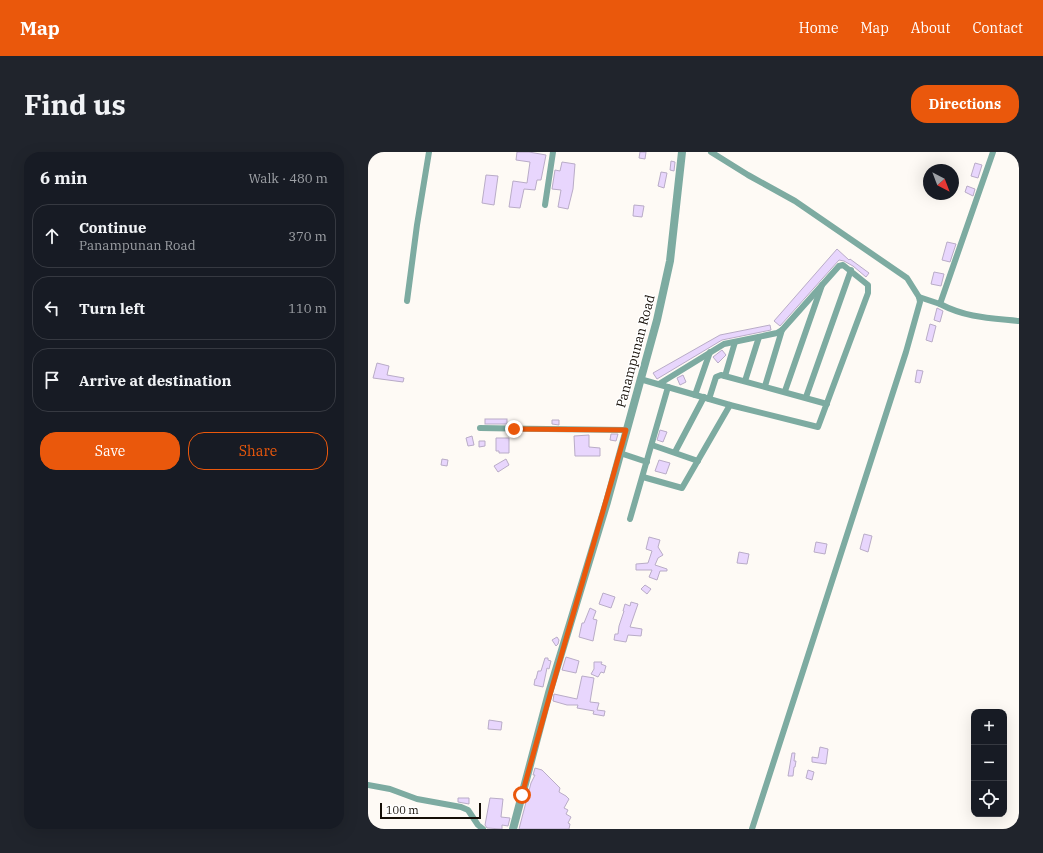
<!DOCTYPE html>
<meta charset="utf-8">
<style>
body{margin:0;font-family:"IBM Plex Serif",serif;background:#20242c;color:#f1f3f6}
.controls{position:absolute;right:12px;bottom:12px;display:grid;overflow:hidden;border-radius:8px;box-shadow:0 4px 16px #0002}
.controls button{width:36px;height:36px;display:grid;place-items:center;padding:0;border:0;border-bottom:1px solid #363941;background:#171b24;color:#f1f3f6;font:20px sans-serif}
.compass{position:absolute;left:555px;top:12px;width:36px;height:36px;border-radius:50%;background:#171b24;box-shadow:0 4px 16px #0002;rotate:138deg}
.scale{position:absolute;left:12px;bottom:10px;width:101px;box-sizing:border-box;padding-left:4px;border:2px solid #150e06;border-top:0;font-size:11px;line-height:14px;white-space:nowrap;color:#150e06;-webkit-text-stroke:3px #fff;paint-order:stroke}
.stop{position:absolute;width:12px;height:12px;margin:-9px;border:3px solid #ea580c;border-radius:50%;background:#fff}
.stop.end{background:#ea580c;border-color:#fff;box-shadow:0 1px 4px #0008}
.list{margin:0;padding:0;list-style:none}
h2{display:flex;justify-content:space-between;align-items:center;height:52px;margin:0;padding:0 16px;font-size:17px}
h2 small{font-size:13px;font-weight:400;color:#9ea1a6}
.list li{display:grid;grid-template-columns:26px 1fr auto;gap:12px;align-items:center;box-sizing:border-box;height:64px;margin:0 8px 8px;padding:0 8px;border:1px solid #363941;border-radius:16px}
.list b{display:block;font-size:15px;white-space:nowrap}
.list p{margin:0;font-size:13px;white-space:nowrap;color:#9ea1a6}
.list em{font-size:13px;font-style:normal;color:#9ea1a6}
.actions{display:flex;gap:8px;padding:12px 16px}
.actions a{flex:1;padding:9px 0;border:1px solid #ea580c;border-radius:16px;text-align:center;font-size:14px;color:#ea580c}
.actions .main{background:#ea580c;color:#fff}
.icon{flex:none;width:22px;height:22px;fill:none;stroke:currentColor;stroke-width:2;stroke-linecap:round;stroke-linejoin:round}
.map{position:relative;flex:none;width:651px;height:677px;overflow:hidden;border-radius:16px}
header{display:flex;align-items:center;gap:24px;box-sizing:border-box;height:56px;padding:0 20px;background:#ea580c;color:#fff}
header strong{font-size:19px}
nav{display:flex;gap:22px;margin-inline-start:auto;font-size:14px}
.intro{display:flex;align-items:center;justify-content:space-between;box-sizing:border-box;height:96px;padding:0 24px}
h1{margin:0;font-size:28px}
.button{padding:10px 18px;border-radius:16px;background:#ea580c;color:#fff;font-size:14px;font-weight:700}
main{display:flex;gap:24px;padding:0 24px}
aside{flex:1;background:#171b24;border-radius:16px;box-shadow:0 4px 16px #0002}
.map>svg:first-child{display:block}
</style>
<header>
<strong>Map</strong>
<nav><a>Home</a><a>Map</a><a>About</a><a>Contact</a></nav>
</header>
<div class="intro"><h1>Find us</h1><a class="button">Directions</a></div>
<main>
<aside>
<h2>6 min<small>Walk · 480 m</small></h2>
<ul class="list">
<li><svg class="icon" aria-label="ahead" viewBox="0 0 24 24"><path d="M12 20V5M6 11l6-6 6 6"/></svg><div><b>Continue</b><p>Panampunan Road</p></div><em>370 m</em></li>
<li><svg class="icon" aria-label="left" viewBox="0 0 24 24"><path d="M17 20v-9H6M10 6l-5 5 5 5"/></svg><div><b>Turn left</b></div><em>110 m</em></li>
<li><svg class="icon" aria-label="arrive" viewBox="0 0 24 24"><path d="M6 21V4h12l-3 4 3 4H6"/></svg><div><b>Arrive at destination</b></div></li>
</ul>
<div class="actions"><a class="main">Save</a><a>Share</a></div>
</aside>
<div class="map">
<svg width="651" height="677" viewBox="0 0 651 677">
<rect width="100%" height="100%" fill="#fefaf5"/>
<g fill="#e8d6fd" stroke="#b9acc7">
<path d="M 149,0 L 161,0 L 178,3 L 173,28 L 169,28 L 167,38 L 156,37 L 152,56 L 141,55 L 145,29 L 159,31 L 162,10 L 148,8 Z"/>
<path d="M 272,0 L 278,0 L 277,7 L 271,6 Z"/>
<path d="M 303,9 L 307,10 L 306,19 L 302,18 Z"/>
<path d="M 194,10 L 207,12 L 205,37 L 200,57 L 190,55 L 193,38 L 184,37 L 187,18 L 192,19 Z"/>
<path d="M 607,11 L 614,13 L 610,26 L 603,24 Z"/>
<path d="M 293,20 L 299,21 L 296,36 L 290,34 Z"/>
<path d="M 118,23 L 130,24 L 126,53 L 114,51 Z"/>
<path d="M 599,34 L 607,37 L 605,44 L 597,40 Z"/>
<path d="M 266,53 L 276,54 L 274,65 L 265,64 Z"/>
<path d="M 579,90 L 588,92 L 582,110 L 574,108 Z"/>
<path d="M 469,97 L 481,108 L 482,107 L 501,121 L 498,125 L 485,114 L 476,109 L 471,108 L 412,174 L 406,169 Z"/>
<path d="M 566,120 L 576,122 L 573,134 L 563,132 Z"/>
<path d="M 569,156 L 575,159 L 572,170 L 566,168 Z"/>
<path d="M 562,172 L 568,174 L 564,190 L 558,188 Z"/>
<path d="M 402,173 L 403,178 L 354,188 L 289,227 L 285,221 L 352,183 Z"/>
<path d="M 354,198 L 358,203 L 350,211 L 345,205 Z"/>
<path d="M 9,211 L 21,214 L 19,223 L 36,226 L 35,230 L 5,226 Z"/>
<path d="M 549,218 L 555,219 L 552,231 L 547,230 Z"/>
<path d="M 315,223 L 318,230 L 312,233 L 309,226 Z"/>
<rect x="117" y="267" width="22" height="5"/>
<path d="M 184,268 L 191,268 L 191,273 L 184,272 Z"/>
<path d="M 292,278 L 299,280 L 295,290 L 289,288 Z"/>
<path d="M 243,282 L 250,282 L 248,289 L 242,288 Z"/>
<path d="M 221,283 L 221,295 L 232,296 L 232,304 L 207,304 L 206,284 Z"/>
<path d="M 104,284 L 106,293 L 100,294 L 98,286 Z"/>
<path d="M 128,286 L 141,286 L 141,301 L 131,301 L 131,299 L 128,299 Z"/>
<path d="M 111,289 L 117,289 L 117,294 L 111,295 Z"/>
<path d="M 74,307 L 80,308 L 79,314 L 73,313 Z"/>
<path d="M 138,307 L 141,313 L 130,320 L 126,314 Z"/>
<path d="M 291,308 L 302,311 L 298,322 L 287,319 Z"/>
<path d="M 496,382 L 504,384 L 500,400 L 492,397 Z"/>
<path d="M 281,385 L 292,388 L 290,395 L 295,403 L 290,406 L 287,413 L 299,417 L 299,419 L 292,419 L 289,428 L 281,425 L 284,418 L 268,418 L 268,412 L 280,411 L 284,399 L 278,397 Z"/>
<path d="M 448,390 L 459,392 L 457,402 L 446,400 Z"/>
<path d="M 371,400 L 381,402 L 379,412 L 369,411 Z"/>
<path d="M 277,433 L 283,437 L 279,442 L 273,437 Z"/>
<path d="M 235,441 L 247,445 L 243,456 L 231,452 Z"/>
<path d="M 263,450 L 270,452 L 262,475 L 274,477 L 273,484 L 260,483 L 258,490 L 246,488 L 247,482 L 250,482 L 251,474 L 256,459 L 255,459 L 257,452 L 262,454 Z"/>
<path d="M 222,456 L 228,459 L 225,467 L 229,468 L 225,489 L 211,485 L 214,471 L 216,471 Z"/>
<path d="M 189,485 L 191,488 L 190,492 L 188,494 L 184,488 Z"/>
<path d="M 198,505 L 211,509 L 208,521 L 194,518 Z"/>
<path d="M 177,506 L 180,506 L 180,508 L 183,509 L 181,517 L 179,516 L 175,535 L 166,533 L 167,527 L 168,527 L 170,519 L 173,519 Z"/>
<path d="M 226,510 L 234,510 L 233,512 L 238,514 L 236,521 L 233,520 L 230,525 L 223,522 L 226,517 Z"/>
<path d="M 214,524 L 226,526 L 222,550 L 231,551 L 229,558 L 237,559 L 236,564 L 225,562 L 226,559 L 209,556 L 210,553 L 199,553 L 185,549 L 186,542 L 209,547 Z"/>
<path d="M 121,568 L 134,570 L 133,578 L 120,577 Z"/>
<path d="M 452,595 L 460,597 L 458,612 L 444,610 L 444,605 L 450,606 Z"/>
<path d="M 424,601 L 427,601 L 426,609 L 428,609 L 427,615 L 426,615 L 425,624 L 420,624 Z"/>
<path d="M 167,616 L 174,618 L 192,636 L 191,640 L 198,644 L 201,647 L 196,656 L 200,658 L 198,662 L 203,665 L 200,671 L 202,672 L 201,677 L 151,677 L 163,631 L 167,623 L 165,623 Z"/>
<path d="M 440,618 L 446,620 L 444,628 L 438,626 Z"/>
<path d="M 90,646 L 101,646 L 101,652 L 90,650 Z"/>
<path d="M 122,646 L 135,647 L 133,665 L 142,666 L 140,674 L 134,673 L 134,677 L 119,676 L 117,673 Z"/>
</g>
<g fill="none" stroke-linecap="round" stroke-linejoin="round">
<g stroke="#7daba1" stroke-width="6">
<path d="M 343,0 L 380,23 L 427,49 L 539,126 L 551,145 L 552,150 L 538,200 L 384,677"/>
<path d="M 177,53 L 185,0"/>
<path d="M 551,145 L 572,152 L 625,0"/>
<path d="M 39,149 L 49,73 L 61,0"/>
<path d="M 572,152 C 599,166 622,166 651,169"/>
<path d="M 357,224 L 367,190"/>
<path d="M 272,227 L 362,253 L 450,275 L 500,141 L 500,133 L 475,113 L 471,114 L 414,178 L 409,181 L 356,192 L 291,232"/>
<path d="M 377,229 L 391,185"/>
<path d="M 397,234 L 414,178"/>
<path d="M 417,239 L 454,133"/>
<path d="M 327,243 L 342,200"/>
<path d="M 438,245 L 483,118"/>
<path d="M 341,247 L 348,225 L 353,223 L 459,252"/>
<path d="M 112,276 L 258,278"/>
<path d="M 284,293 L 330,309"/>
<path d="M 307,300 L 336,245"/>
<path d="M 252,301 L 279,310"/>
<path d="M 275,325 L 314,336 L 362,253"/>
<path d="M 262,367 L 300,235"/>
<path d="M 0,633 L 22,637 L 49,647 L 93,655 L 100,658 L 110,673 L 115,677"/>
</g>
<path stroke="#7daba1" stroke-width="8" d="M 145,677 L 181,541 L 239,350 L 289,168 L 302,109 L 314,0"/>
</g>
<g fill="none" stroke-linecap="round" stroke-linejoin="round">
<path stroke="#ea580c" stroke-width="5" d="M 146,277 L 258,278 C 224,400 187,521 154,643"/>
</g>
<g text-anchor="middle" stroke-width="3" stroke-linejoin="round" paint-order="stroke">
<g font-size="13" fill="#150e06" stroke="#fff">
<text transform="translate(267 199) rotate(-75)" y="5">Panampunan Road</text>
</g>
</g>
</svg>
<div class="controls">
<button>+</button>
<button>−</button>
<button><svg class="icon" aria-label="locate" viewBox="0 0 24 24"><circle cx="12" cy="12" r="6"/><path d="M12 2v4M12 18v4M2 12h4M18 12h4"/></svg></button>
</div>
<svg class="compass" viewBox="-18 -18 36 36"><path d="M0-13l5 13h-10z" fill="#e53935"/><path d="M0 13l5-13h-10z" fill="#9ea1a6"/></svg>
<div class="scale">100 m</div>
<div class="stop" style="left:154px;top:643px"></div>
<div class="stop end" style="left:146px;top:277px"></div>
</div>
</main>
